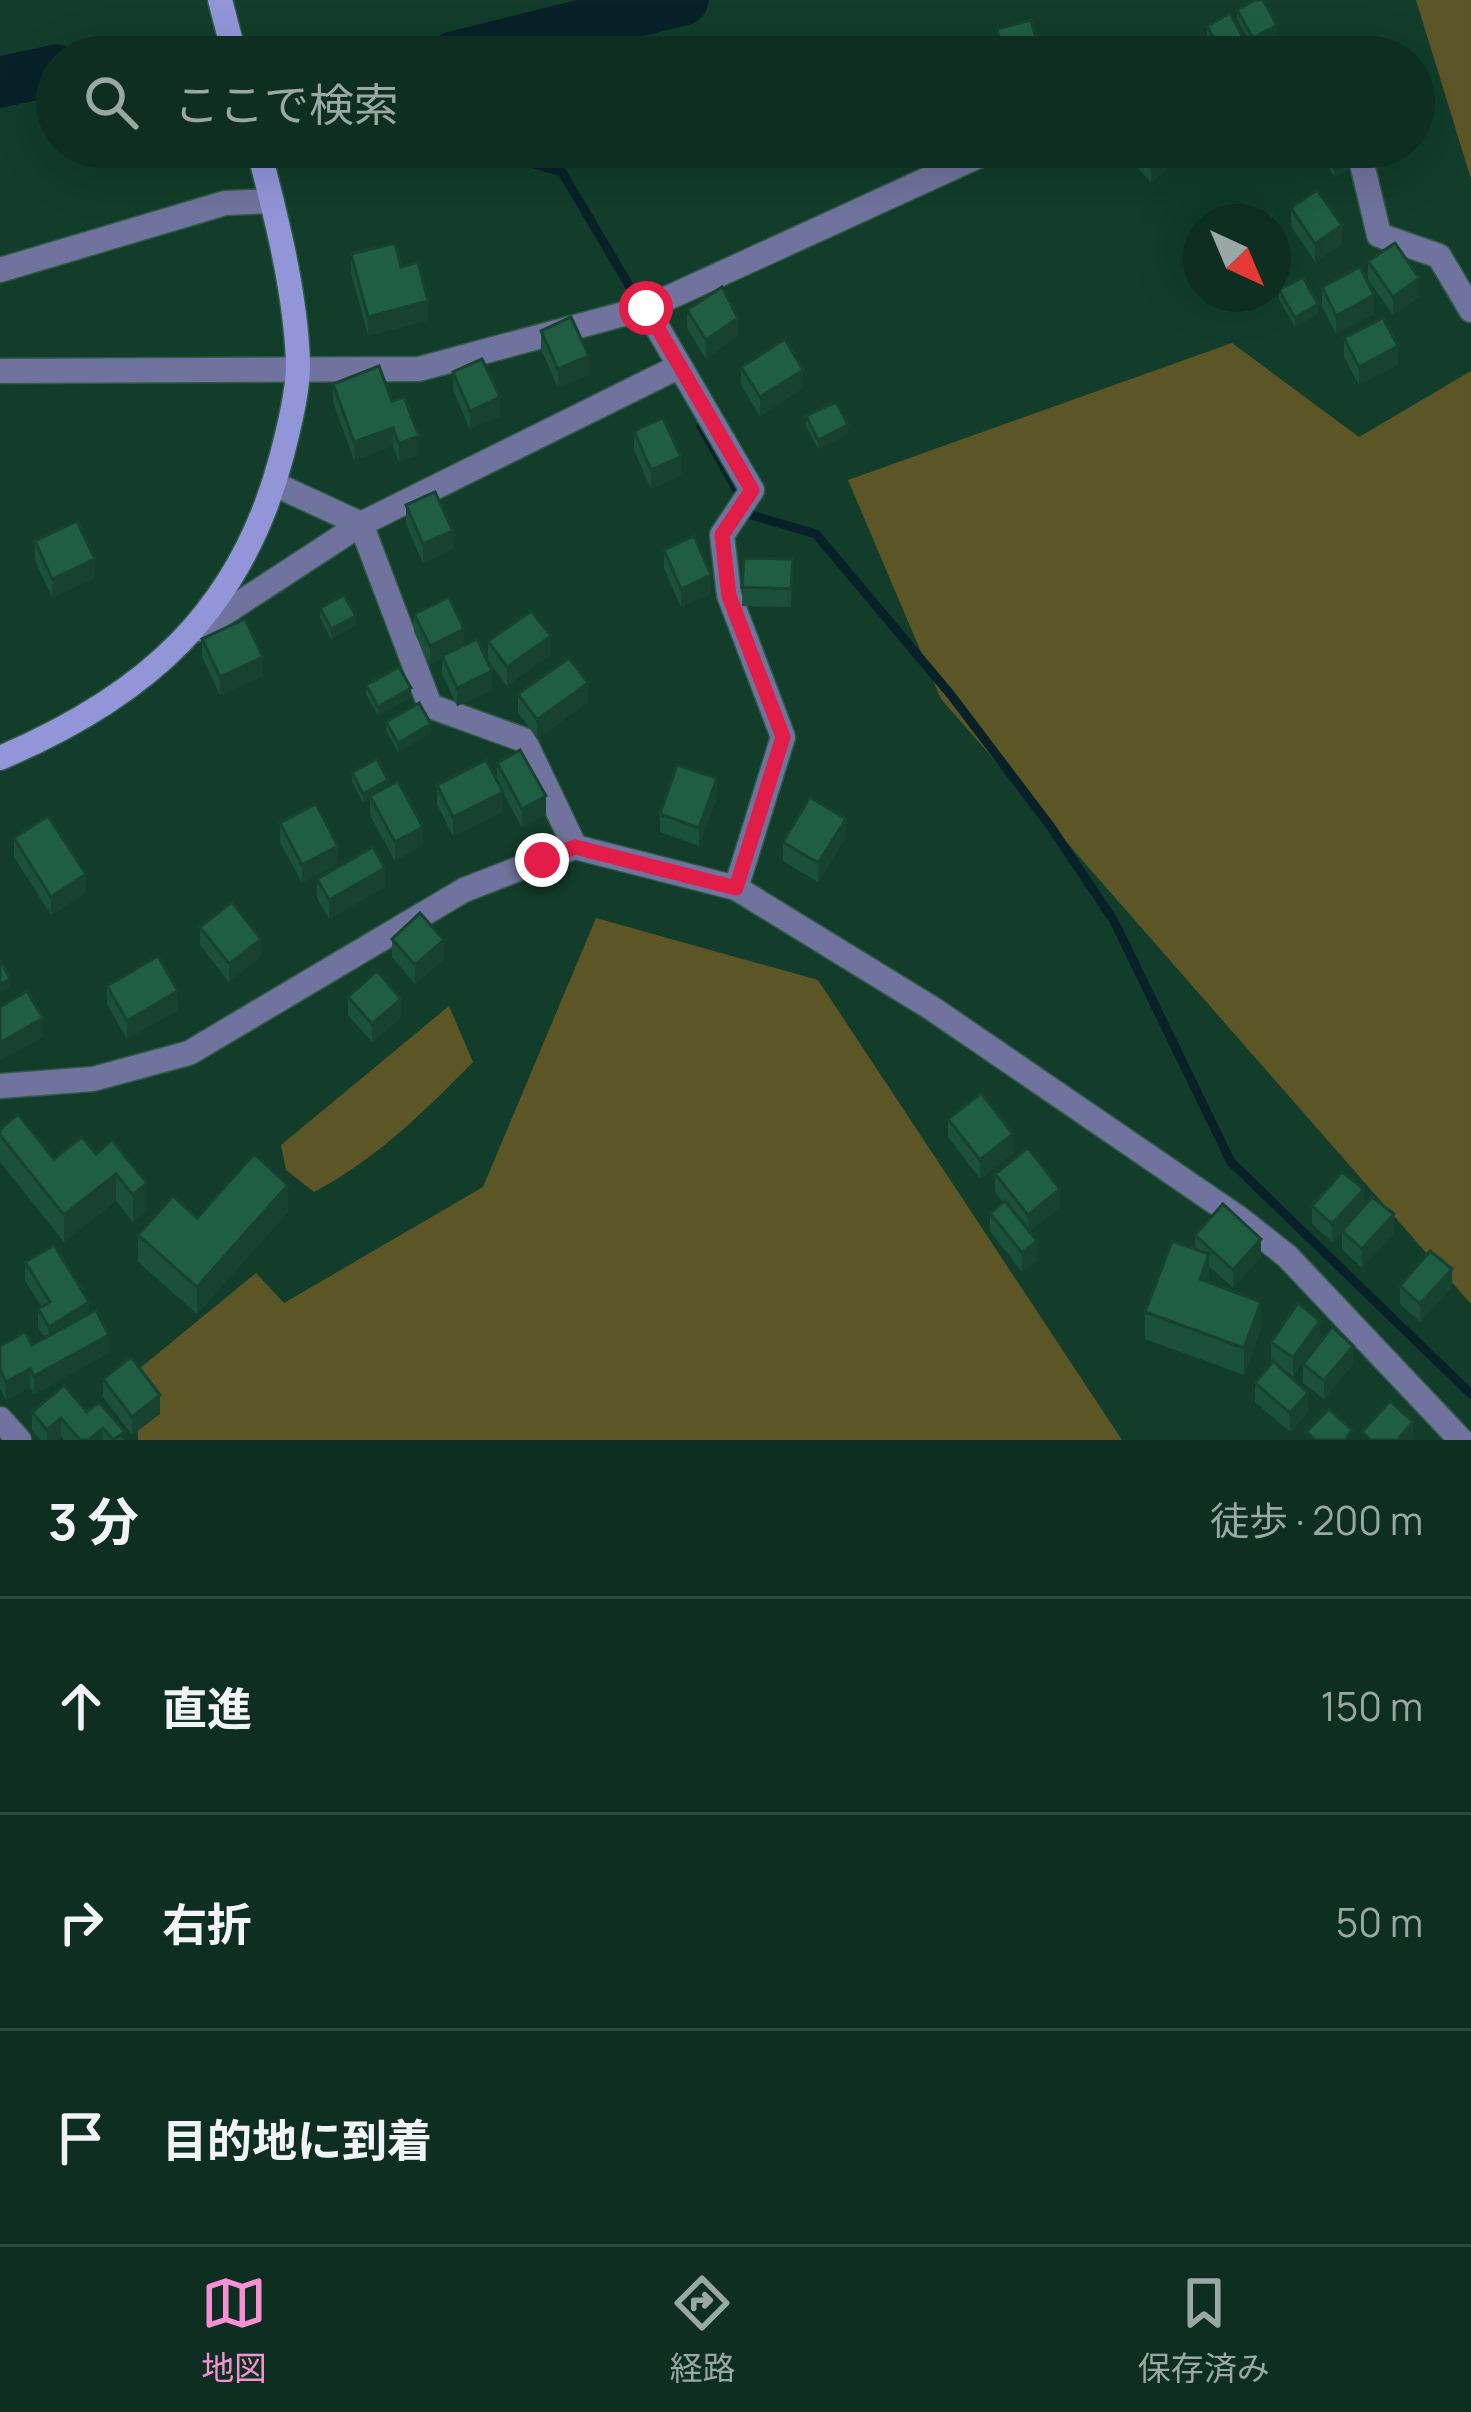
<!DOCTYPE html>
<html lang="ja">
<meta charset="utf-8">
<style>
body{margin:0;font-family:Manrope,"Noto Sans JP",sans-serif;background:#163629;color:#f1f3f6}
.compass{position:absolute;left:1183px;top:204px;width:108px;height:108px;border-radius:50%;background:#0d2e20;box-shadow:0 12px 48px #0002;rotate:136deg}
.stop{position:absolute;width:36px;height:36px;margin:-27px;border:9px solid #e11d48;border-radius:50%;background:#fff}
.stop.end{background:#e11d48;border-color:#fff;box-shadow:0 3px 12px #0008}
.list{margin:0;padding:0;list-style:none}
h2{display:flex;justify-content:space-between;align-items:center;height:156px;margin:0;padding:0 48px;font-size:51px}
h2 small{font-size:39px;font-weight:400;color:#9aa8a5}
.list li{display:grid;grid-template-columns:78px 1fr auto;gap:36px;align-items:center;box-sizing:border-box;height:216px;padding:0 48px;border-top:3px solid #2d4a3e}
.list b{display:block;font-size:45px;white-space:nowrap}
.list em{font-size:39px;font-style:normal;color:#9aa8a5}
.icon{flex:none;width:66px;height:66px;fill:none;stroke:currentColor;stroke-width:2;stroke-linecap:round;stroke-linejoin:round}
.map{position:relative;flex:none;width:1471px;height:1440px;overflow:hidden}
.search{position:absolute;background:#0d2e20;box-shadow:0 12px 48px #0002;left:36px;right:36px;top:36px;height:132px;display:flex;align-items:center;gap:30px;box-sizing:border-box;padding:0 42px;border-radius:66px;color:#9aa8a5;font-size:45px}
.sheet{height:804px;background:#0d2e20}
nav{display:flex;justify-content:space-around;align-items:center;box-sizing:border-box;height:168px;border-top:3px solid #2d4a3e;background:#0d2e20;font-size:33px;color:#9aa8a5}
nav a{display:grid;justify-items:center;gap:6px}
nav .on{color:#f591d2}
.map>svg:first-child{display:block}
</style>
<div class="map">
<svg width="1471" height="1440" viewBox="0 0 1471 1440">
<rect width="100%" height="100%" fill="#113d2a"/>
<g fill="#5c5627">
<path d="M 1416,0 L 1471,0 L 1471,179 Z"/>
<path d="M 1232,343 L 1359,437 L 1471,371 L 1471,1304 L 941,699 L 848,480 Z"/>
<path d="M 596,918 L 818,980 L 1122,1440 L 138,1440 L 134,1373 L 256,1273 L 284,1303 L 483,1187 Z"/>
<path d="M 449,1006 L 473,1062 C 425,1111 375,1160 314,1192 L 286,1170 L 281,1145 Z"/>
</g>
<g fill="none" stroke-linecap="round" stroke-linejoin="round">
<g stroke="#082129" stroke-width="9">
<path d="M 501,147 L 527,162 L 562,172 L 643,309"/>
<path d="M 701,426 L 751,515 L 816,534 L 951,695 L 1051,827 L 1114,921 L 1231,1162 L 1471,1394"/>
</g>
<g stroke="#082129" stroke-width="51">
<path d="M 453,57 L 683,0"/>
<path d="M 0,82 L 57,70"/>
</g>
<defs>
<g id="street">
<path d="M 1358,147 L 1379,235 L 1439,256 L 1471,310"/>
<path d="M 0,270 L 225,203 L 272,201"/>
<path d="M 646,308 L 752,490 L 722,535 L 729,595 L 783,737 L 736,888"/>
<path d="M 0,371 L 419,369 L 646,308 L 998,147"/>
<path d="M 274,484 L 361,524 L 430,706 L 524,740 L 575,847"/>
<path d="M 200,629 L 361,524 L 676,368"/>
<path d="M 0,1086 L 93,1079 L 189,1053 L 464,890 L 575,847 L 736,888 L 933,1009 L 1240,1219 L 1287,1256 L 1461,1440"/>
<path d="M 0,1419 L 19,1440"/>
</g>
<g id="secondary">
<path d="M 220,0 L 235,57"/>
<path d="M 0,758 C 146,696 241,612 282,455 C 289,427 298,392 298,364 C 296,293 276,216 258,147"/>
</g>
</defs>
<use href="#street" stroke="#2f5a46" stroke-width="27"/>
<use href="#secondary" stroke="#2f5a46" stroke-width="27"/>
<use href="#street" stroke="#70739d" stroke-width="24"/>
<use href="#secondary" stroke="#9295d8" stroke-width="24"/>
</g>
<g fill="#1b513a">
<path d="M 1237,10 L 1277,34 L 1253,47 L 1237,19 Z"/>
<path d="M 1207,26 L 1245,50 L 1233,57 L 1219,57 L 1207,35 Z"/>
<path d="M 997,29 L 1041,57 L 999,57 L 997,48 Z"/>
<path d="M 1134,147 L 1191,147 L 1151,183 L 1134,163 Z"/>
<path d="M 1248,147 L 1291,147 L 1256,164 Z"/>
<path d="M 1318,147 L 1353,147 L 1357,164 L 1334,177 Z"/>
<path d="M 1291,208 L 1342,244 L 1315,262 L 1291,226 Z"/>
<path d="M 351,254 L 401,267 L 428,320 L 368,336 L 351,272 Z"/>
<path d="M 1368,261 L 1419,297 L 1393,315 L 1368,279 Z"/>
<path d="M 1322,287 L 1374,314 L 1336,334 L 1322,306 Z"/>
<path d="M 1279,290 L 1318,314 L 1295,327 L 1279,299 Z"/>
<path d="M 687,310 L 738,336 L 706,359 L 687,328 Z"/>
<path d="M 541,331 L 589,375 L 558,388 L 541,349 Z"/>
<path d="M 1344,338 L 1398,365 L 1359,385 L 1344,357 Z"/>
<path d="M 741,367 L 803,388 L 760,416 L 741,385 Z"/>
<path d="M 453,372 L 500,416 L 470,429 L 453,390 Z"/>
<path d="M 333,384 L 392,401 L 419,455 L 399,462 L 393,446 L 354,460 L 333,402 Z"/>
<path d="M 806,416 L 848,434 L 818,449 L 806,426 Z"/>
<path d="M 634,431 L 681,475 L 651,489 L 634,450 Z"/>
<path d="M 406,505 L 453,549 L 423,563 L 406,524 Z"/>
<path d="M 35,541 L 95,578 L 52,598 L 35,560 Z"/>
<path d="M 664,550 L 711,594 L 681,607 L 664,568 Z"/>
<path d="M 744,558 L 793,559 L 791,607 L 742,606 Z"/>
<path d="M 320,608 L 356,625 L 331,639 L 320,617 Z"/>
<path d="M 414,614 L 464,645 L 492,690 L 457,706 L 442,674 L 442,659 L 430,664 L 414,632 Z"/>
<path d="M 202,639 L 263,676 L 220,695 L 202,657 Z"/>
<path d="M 488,641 L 551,654 L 507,686 L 488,660 Z"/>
<path d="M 366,685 L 411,697 L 378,716 L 366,694 Z"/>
<path d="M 518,694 L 588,702 L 537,739 L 518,712 Z"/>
<path d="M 386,722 L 431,733 L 398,752 L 386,731 Z"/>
<path d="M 497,763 L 546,814 L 522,828 L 503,792 L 503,811 L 453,836 L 437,804 L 437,785 L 497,781 Z"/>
<path d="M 352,772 L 388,786 L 423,845 L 395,861 L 370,815 L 370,799 L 363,803 L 352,782 Z"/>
<path d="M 717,797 L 699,846 L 660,832 L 660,814 Z"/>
<path d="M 280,823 L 338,864 L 302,883 L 280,842 Z"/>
<path d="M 846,837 L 818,882 L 783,861 L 783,842 Z"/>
<path d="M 14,838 L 86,893 L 51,915 L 14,857 Z"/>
<path d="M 317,879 L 385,887 L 329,919 L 317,898 Z"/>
<path d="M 200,927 L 261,957 L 229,982 L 200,945 Z"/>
<path d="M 392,939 L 444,959 L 415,984 L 392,957 Z"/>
<path d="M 107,986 L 178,1010 L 127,1039 L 107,1004 Z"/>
<path d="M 348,997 L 401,1017 L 372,1042 L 348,1015 Z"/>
<path d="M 948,1119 L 1013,1153 L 980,1179 L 948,1137 Z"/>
<path d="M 0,1129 L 54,1159 L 96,1154 L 112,1140 L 147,1211 L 133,1222 L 116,1201 L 64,1242 L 0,1162 Z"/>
<path d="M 995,1174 L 1060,1207 L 1029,1232 L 1037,1260 L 1022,1272 L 990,1231 L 990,1213 L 1003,1203 L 995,1192 Z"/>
<path d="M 1312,1206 L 1364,1206 L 1394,1233 L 1362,1268 L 1342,1249 L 1342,1231 L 1332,1242 L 1312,1224 Z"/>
<path d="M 288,1212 L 197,1314 L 138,1262 L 138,1235 L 197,1218 Z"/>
<path d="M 1195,1235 L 1261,1257 L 1233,1288 L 1209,1266 L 1209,1283 L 1261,1329 L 1244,1375 L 1145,1339 L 1145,1312 L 1195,1249 Z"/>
<path d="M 25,1262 L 89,1314 L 109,1353 L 34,1394 L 30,1387 L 6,1400 L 0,1388 L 0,1346 L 32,1345 L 45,1338 L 38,1327 L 38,1309 L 42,1307 L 25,1281 Z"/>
<path d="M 1400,1286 L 1452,1287 L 1420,1322 L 1400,1304 Z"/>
<path d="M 1320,1339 L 1293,1376 L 1278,1365 L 1308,1412 L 1290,1432 L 1255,1402 L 1255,1383 L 1273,1362 L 1271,1360 L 1271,1342 Z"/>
<path d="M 1303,1364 L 1353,1364 L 1324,1399 L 1303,1383 Z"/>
<path d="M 103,1379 L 160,1414 L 132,1435 L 103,1397 Z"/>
<path d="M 32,1412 L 87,1412 L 125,1440 L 64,1440 L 61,1436 L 57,1440 L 40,1440 L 32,1430 Z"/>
</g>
<g fill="#16422f">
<path d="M 1277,25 L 1277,34 L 1253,47 L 1253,38 Z"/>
<path d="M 1245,41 L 1245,50 L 1233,57 L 1222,57 L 1222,54 Z"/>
<path d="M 1171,147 L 1191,147 L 1151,183 L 1151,164 Z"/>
<path d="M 1256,147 L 1291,147 L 1256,164 Z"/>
<path d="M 1357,155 L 1357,164 L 1334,177 L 1334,168 Z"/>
<path d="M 1342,225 L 1342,244 L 1315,262 L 1315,244 Z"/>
<path d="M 1288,242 L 1288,260 L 1273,268 L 1273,250 Z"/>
<path d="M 1419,278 L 1419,297 L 1393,315 L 1393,297 Z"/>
<path d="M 1374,295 L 1374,314 L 1336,334 L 1336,316 Z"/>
<path d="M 428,301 L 428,320 L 368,336 L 368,317 Z"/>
<path d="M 1318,304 L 1318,314 L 1295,327 L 1295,318 Z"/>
<path d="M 738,318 L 738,336 L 706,359 L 706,340 Z"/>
<path d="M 1398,346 L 1398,365 L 1359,385 L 1359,367 Z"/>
<path d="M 589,356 L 589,375 L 558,388 L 558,369 Z"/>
<path d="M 803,370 L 803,388 L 760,416 L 760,397 Z"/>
<path d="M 500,397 L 500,416 L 470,429 L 470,411 Z"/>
<path d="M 848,425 L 848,434 L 818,449 L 818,440 Z"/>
<path d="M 393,428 L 393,446 L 354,460 L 354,442 Z"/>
<path d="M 419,436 L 419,455 L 399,462 L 399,444 Z"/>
<path d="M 681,457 L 681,475 L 651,489 L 651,470 Z"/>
<path d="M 453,531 L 453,549 L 423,563 L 423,544 Z"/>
<path d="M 95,559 L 95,578 L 52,598 L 52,579 Z"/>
<path d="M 711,575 L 711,594 L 681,607 L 681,589 Z"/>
<path d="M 356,616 L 356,625 L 331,639 L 331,629 Z"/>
<path d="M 464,629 L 464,648 L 430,664 L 430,646 Z"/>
<path d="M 551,636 L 551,654 L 507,686 L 507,667 Z"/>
<path d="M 263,657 L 263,676 L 220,695 L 220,677 Z"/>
<path d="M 492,671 L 492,690 L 457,706 L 457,688 Z"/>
<path d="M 588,683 L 588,702 L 537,739 L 537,720 Z"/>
<path d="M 411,688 L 411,697 L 378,716 L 378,707 Z"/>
<path d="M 431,724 L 431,733 L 398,752 L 398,743 Z"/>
<path d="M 717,778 L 717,797 L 699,846 L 699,828 Z"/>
<path d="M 388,780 L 388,789 L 363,803 L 363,794 Z"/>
<path d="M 503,792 L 503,811 L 453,836 L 453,817 Z"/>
<path d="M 546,796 L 546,814 L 522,828 L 522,809 Z"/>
<path d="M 846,819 L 846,837 L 818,882 L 818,863 Z"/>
<path d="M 423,827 L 423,845 L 395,861 L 395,842 Z"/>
<path d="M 338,846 L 338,864 L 302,883 L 302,865 Z"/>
<path d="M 385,868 L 385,887 L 329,919 L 329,900 Z"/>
<path d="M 86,874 L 86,893 L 51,915 L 51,897 Z"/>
<path d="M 261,939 L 261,957 L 229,982 L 229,964 Z"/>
<path d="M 444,940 L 444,959 L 415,984 L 415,965 Z"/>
<path d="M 10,979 L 10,988 L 0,993 L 0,984 Z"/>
<path d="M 178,991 L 178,1010 L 127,1039 L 127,1021 Z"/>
<path d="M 401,999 L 401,1017 L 372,1042 L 372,1024 Z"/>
<path d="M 43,1018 L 43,1037 L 0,1061 L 0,1043 Z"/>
<path d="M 1013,1134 L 1013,1153 L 980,1179 L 980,1160 Z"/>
<path d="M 116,1174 L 116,1201 L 64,1242 L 64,1215 Z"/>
<path d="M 147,1183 L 147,1211 L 133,1222 L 133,1195 Z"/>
<path d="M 288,1185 L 288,1212 L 197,1314 L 197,1287 Z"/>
<path d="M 1060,1189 L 1060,1207 L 1028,1233 L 1028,1215 Z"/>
<path d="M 1364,1189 L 1364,1208 L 1332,1242 L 1332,1224 Z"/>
<path d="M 1394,1214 L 1394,1233 L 1362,1268 L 1362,1249 Z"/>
<path d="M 1261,1239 L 1261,1257 L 1233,1288 L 1233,1270 Z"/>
<path d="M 1037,1241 L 1037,1260 L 1022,1272 L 1022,1253 Z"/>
<path d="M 1209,1254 L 1209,1281 L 1200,1307 L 1200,1279 Z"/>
<path d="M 1452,1269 L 1452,1287 L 1420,1322 L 1420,1304 Z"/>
<path d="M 89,1302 L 89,1320 L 49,1345 L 49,1327 Z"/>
<path d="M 1261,1302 L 1261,1329 L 1244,1375 L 1244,1348 Z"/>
<path d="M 1320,1321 L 1320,1339 L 1293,1376 L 1293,1358 Z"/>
<path d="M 109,1335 L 109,1353 L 34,1394 L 34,1376 Z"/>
<path d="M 1353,1346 L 1353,1364 L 1324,1399 L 1324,1381 Z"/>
<path d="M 30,1369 L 30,1387 L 6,1400 L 6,1382 Z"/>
<path d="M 1308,1393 L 1308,1412 L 1290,1432 L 1290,1413 Z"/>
<path d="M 160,1395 L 160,1414 L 132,1435 L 132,1417 Z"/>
<path d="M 61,1418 L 61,1436 L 57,1440 L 47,1440 L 47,1430 Z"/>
<path d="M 1413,1422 L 1413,1440 L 1397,1440 Z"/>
<path d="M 103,1428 L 103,1440 L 89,1440 Z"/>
</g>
<g fill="#1f5e43" stroke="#16422f" stroke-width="3">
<path d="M 1255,0 L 1263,0 L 1277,25 L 1253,38 L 1237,10 Z"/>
<path d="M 1230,13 L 1245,41 L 1222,54 L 1207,26 Z"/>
<path d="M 1031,20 L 1041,57 L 1004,57 L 997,29 Z"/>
<path d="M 1136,147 L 1171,147 L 1151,164 Z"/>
<path d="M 1322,147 L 1353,147 L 1357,155 L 1334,168 Z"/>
<path d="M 1317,190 L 1342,225 L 1315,244 L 1291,208 Z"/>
<path d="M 1272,213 L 1288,242 L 1273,250 L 1273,222 L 1256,222 Z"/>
<path d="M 395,243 L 401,267 L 418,262 L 428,301 L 368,317 L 351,254 Z"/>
<path d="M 1395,243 L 1419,278 L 1393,297 L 1368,261 Z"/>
<path d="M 1360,267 L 1374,295 L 1336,316 L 1322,287 Z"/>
<path d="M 1303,277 L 1318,304 L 1295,318 L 1279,290 Z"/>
<path d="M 722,287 L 738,318 L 706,340 L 687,310 Z"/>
<path d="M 571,317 L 589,356 L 558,369 L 541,331 Z"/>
<path d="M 1383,318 L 1398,346 L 1359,367 L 1344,338 Z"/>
<path d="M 785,339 L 803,370 L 760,397 L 741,367 Z"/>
<path d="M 482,359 L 500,397 L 470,411 L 453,372 Z"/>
<path d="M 379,366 L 392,401 L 404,397 L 419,436 L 399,444 L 393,428 L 354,442 L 333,384 Z"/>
<path d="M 836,402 L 848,425 L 818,440 L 806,416 Z"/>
<path d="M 663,418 L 681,457 L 651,470 L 634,431 Z"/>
<path d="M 435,492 L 453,531 L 423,544 L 406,505 Z"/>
<path d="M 77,521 L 95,559 L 52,579 L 35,541 Z"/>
<path d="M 694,536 L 711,575 L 681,589 L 664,550 Z"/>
<path d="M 744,558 L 793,559 L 791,589 L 742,587 Z"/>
<path d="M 344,595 L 356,616 L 331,629 L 320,608 Z"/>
<path d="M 449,597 L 464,629 L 430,646 L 414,614 Z"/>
<path d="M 531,611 L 551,636 L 507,667 L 488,641 Z"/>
<path d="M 245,619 L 263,657 L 220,677 L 202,639 Z"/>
<path d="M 477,639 L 492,671 L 457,688 L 442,656 Z"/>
<path d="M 569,658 L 588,683 L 537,720 L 518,694 Z"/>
<path d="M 399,667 L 411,688 L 378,707 L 366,685 Z"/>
<path d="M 419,703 L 431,724 L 398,743 L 386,722 Z"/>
<path d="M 520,750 L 546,796 L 522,809 L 497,763 Z"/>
<path d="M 377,759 L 388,780 L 363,794 L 352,772 Z"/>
<path d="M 486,760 L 503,792 L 453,817 L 437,785 Z"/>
<path d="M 677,765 L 717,778 L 699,828 L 660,814 Z"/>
<path d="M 398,781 L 423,827 L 395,842 L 370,796 Z"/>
<path d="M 810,797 L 846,819 L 818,863 L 783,842 Z"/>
<path d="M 316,804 L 338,846 L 302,865 L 280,823 Z"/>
<path d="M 48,816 L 86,874 L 51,897 L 14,838 Z"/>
<path d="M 373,847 L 385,868 L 329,900 L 317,879 Z"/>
<path d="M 232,902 L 261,939 L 229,964 L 200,927 Z"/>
<path d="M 420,913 L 444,940 L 415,965 L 392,939 Z"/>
<path d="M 158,956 L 178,991 L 127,1021 L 107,986 Z"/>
<path d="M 0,959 L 10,979 L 0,984 Z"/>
<path d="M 377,971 L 401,999 L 372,1024 L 348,997 Z"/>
<path d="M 27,991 L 43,1018 L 0,1043 L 0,1007 Z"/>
<path d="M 981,1093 L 1013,1134 L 980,1160 L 948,1119 Z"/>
<path d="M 18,1114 L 54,1159 L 82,1137 L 96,1154 L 112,1140 L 147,1183 L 133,1195 L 116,1174 L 64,1215 L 0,1135 L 0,1129 Z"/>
<path d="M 1028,1148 L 1060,1189 L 1028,1215 L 995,1174 Z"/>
<path d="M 254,1154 L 288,1185 L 197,1287 L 138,1235 L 173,1196 L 197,1218 Z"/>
<path d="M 1342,1172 L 1364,1189 L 1332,1224 L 1312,1206 Z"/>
<path d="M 1372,1197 L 1394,1214 L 1362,1249 L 1342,1231 Z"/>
<path d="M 1005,1201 L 1037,1241 L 1022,1253 L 990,1213 Z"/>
<path d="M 1223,1204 L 1261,1239 L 1233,1270 L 1195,1235 Z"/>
<path d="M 1172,1241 L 1209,1254 L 1200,1279 L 1261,1302 L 1244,1348 L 1145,1312 Z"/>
<path d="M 54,1245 L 89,1302 L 49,1327 L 38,1309 L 50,1302 L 25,1262 Z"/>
<path d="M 1430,1251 L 1452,1269 L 1420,1304 L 1400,1286 Z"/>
<path d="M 1298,1303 L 1320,1321 L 1293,1358 L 1271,1342 Z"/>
<path d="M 96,1310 L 109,1335 L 34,1376 L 30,1369 L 6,1382 L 0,1370 L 0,1346 L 25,1332 L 32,1345 Z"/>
<path d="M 1332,1327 L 1353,1346 L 1324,1381 L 1303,1364 Z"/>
<path d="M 131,1357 L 160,1395 L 132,1417 L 103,1379 Z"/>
<path d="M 1273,1361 L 1308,1393 L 1290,1413 L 1255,1383 Z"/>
<path d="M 64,1385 L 87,1412 L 99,1402 L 125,1432 L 113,1440 L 103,1428 L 89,1440 L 80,1440 L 61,1418 L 47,1430 L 32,1412 Z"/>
<path d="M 1390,1401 L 1413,1422 L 1397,1440 L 1371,1440 L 1362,1432 Z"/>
<path d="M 1329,1409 L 1352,1430 L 1345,1440 L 1316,1440 L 1306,1432 Z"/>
</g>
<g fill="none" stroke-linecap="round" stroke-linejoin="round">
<path stroke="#e11d48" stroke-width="15" d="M 542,860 L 575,847 L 736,888 L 783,737 L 729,596 L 722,535 L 752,490 L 646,308"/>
</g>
</svg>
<svg class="compass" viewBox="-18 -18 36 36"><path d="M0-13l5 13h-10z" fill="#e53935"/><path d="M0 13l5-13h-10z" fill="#9aa8a5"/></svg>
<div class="stop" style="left:646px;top:308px"></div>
<div class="stop end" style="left:542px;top:860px"></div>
<div class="search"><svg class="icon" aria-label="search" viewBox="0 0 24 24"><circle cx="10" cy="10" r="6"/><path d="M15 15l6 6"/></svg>ここで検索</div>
</div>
<section class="sheet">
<h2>3 分<small>徒歩 · 200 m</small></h2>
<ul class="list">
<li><svg class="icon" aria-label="ahead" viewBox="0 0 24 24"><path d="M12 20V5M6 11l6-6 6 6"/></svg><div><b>直進</b></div><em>150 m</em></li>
<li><svg class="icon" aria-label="right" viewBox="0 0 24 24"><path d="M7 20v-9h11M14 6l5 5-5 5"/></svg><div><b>右折</b></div><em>50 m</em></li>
<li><svg class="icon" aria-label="arrive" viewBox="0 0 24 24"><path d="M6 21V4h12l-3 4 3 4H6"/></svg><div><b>目的地に到着</b></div></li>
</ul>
</section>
<nav>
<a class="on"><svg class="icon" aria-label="map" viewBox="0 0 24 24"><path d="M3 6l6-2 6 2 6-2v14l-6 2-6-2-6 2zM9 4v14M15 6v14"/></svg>地図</a>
<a><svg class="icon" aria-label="directions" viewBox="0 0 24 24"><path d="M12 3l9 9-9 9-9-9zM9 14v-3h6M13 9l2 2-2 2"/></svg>経路</a>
<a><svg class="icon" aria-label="saved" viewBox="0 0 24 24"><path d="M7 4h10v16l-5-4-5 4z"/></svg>保存済み</a>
</nav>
